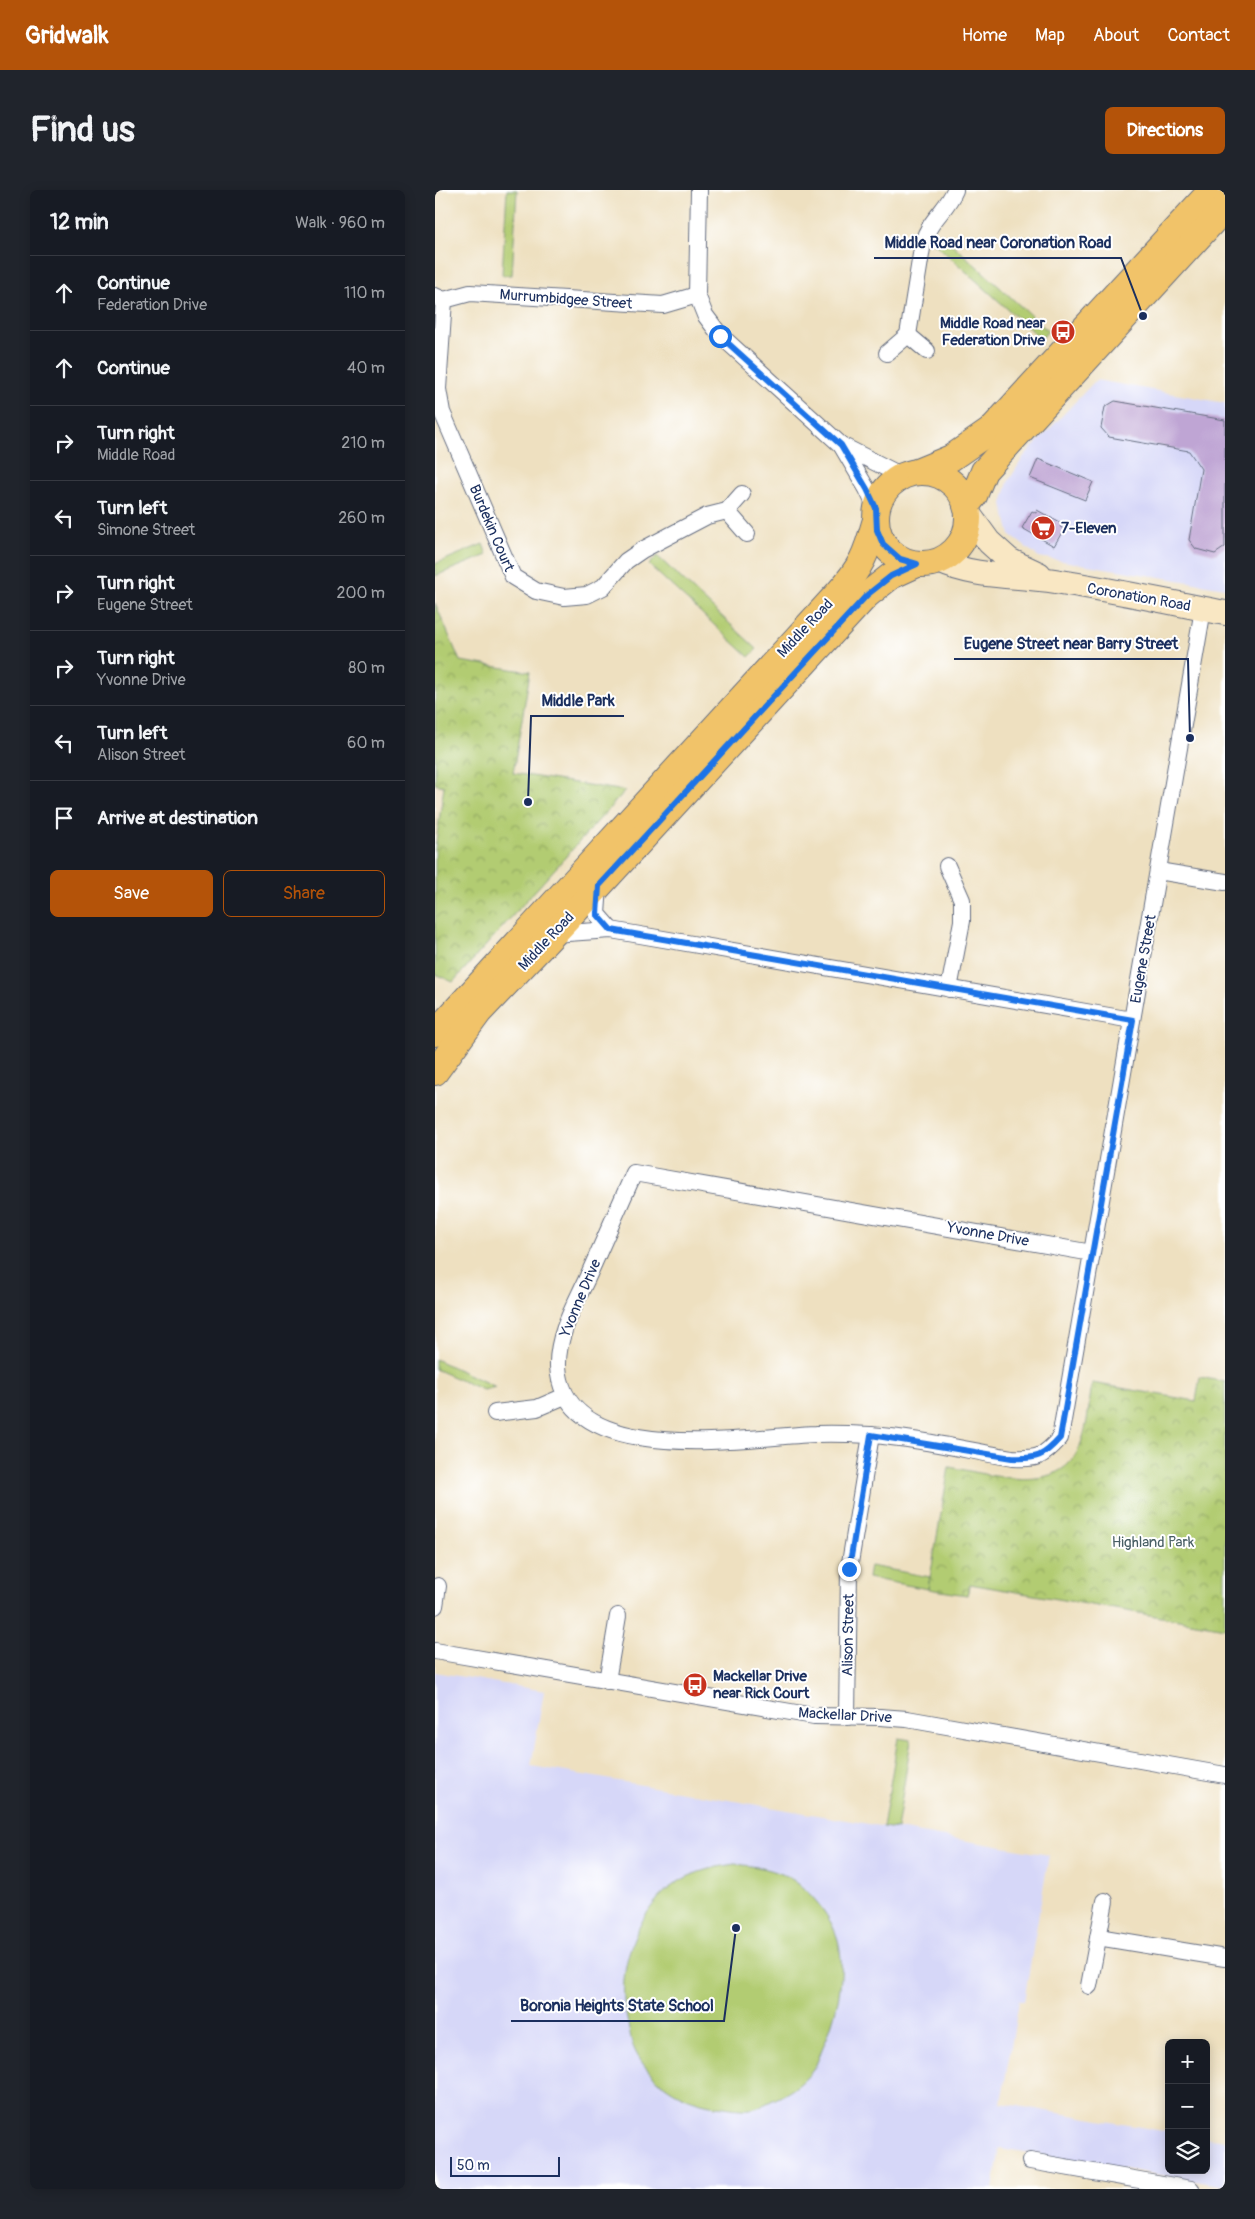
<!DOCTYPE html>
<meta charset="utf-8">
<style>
body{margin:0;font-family:Pangolin,sans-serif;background:#20242c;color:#f1f3f6}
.controls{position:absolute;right:15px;bottom:15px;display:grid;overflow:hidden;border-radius:8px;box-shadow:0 2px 12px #0003}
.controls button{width:45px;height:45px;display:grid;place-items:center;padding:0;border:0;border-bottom:1px solid #363941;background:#171b24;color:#f1f3f6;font:25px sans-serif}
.scale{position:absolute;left:15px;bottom:12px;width:110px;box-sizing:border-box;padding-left:5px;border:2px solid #1b2f5e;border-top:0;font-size:14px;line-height:18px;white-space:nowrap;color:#1b2f5e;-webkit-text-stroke:4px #fff;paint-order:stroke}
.stop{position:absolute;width:15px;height:15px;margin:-11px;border:4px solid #1a73e8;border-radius:50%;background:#fff}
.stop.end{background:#1a73e8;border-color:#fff;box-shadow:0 1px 5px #0008}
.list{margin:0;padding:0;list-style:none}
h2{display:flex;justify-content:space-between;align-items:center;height:65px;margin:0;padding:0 20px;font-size:21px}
h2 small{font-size:16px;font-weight:400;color:#9ea1a6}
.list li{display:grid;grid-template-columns:32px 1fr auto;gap:15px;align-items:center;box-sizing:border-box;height:75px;padding:0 20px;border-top:1px solid #363941}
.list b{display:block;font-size:19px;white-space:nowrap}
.list p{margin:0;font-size:16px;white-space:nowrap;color:#9ea1a6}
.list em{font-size:16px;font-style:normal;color:#9ea1a6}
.actions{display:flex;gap:10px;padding:15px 20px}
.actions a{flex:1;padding:11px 0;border:1px solid #b45309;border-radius:8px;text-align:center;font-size:18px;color:#b45309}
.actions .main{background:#b45309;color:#fff}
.icon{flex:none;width:28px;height:28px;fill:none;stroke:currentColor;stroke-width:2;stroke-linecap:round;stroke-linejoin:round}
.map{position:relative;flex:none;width:790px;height:1999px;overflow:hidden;border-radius:8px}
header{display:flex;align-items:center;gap:30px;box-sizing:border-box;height:70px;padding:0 25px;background:#b45309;color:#fff}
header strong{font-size:24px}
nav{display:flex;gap:28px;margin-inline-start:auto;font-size:18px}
.intro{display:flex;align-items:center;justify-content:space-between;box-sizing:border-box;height:120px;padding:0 30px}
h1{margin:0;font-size:35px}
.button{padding:12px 22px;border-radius:8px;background:#b45309;color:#fff;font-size:18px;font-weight:700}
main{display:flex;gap:30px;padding:0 30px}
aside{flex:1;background:#171b24;border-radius:8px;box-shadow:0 2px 12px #0003}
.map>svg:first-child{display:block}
</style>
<header>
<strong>Gridwalk</strong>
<nav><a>Home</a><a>Map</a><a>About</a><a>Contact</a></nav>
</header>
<div class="intro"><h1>Find us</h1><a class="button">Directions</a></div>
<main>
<aside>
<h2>12 min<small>Walk · 960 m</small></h2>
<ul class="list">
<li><svg class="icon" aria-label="ahead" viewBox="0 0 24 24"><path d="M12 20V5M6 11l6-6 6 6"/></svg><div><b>Continue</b><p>Federation Drive</p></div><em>110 m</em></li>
<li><svg class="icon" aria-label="ahead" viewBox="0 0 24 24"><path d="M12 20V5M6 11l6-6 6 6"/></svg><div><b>Continue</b></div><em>40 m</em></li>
<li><svg class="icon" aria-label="right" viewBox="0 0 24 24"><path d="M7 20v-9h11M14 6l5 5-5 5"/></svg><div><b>Turn right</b><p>Middle Road</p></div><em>210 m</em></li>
<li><svg class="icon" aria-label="left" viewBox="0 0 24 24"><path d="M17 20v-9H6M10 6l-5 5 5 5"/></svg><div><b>Turn left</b><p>Simone Street</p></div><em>260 m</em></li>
<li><svg class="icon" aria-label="right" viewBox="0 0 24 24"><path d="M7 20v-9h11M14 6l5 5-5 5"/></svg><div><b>Turn right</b><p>Eugene Street</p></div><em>200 m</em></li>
<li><svg class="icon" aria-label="right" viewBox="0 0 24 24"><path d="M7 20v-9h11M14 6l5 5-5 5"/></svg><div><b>Turn right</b><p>Yvonne Drive</p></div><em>80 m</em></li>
<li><svg class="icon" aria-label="left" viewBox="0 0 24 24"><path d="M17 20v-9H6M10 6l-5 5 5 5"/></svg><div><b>Turn left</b><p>Alison Street</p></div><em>60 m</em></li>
<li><svg class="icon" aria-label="arrive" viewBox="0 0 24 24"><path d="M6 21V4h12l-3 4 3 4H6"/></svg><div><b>Arrive at destination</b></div></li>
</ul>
<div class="actions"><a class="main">Save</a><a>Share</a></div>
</aside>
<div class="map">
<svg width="790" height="1999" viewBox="0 0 790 1999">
<defs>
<pattern id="park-crowns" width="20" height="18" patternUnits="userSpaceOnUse" patternTransform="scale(1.25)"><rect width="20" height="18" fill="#b2cc72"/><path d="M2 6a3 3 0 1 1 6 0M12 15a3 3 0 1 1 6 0" fill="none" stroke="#90a661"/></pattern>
</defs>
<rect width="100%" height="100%" fill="#fff"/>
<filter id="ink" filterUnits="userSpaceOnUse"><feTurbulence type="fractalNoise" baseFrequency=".02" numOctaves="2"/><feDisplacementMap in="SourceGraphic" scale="10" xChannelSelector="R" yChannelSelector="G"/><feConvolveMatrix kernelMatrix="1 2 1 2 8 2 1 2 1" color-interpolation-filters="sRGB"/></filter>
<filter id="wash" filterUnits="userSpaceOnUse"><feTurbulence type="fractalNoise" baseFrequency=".0096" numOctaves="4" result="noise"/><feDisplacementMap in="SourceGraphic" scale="20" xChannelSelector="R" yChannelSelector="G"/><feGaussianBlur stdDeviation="1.12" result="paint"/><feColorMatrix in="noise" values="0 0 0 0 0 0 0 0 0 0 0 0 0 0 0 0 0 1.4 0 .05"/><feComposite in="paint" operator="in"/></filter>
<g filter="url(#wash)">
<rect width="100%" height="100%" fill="#eee0c0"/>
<g fill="#d6d7f8">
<path d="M 661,190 L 790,213 L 790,230 L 680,211 L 670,217 L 666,238 L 674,247 L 754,261 L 766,279 L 754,350 L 761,359 L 780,364 L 790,357 L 790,398 L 604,367 L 575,345 L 567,314 L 573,292 L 589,266 Z"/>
<path d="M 0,1482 L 109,1501 L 96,1576 L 614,1665 L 589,1811 L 584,1811 L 566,1913 L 734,1942 L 734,1980 L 771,1980 L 771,1948 L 790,1951 L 790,1996 L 565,1958 L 558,1999 L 0,1999 Z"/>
</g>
<g fill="#b2cc72" stroke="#667e68">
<path d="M 72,0 L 82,0 L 77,85 L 67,85 Z"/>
<path d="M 505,43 L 613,141 L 606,149 L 497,51 Z"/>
<path d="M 48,354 L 52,365 L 0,386 L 0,374 Z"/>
<path d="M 222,366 L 322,459 L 314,467 L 214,375 Z"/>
<path d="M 0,1169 L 61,1197 L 48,1200 L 0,1179 Z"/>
<path d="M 435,1376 L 495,1387 L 493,1399 L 433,1388 Z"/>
<path d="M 463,1548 L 476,1550 L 462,1639 L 448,1637 Z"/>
<path d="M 300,1674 C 318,1676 342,1679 358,1690 C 380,1705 402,1734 405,1760 C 410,1794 400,1829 387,1859 C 384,1866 382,1875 378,1880 C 367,1895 352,1904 336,1911 C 330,1914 321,1919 315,1919 C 304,1920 292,1917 281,1916 C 249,1911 224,1897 206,1871 C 195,1855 196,1846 192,1829 C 186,1804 188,1778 197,1754 C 216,1703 245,1681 300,1674 Z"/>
</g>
<g fill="url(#park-crowns)" stroke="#667e68">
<path d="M 0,413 L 25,471 L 95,482 L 78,583 L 190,601 L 18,792 L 0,784 L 0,659 L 9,596 L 0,594 Z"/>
<path d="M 765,1187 L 790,1192 L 790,1438 L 535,1394 L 532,1405 L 493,1399 L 514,1277 C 556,1284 627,1309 646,1253 C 653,1235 654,1213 657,1193 L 761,1211 Z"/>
</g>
<g id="blocks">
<g fill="#bfa5d4">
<path d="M 680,211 L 790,230 L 790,357 L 780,364 L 761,359 L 754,350 L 766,279 L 754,261 L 674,247 L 666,238 L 670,217 Z"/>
<path d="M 603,269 L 658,292 L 650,310 L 595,288 Z"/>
<path d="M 602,320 L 627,334 L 625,337 L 629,339 L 619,356 L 587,338 L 597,321 L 601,323 Z"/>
</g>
</g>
</g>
<g filter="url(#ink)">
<use href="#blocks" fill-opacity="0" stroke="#656d80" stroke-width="1"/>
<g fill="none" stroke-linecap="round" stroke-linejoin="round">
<defs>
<g id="street">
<path d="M 264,0 L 262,105 L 270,125 L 285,145 L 406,255 L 432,299 L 441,318"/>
<path d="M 0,106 L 9,110 L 35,103 L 228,115 L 262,105"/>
<path d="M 9,110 L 3,199 L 7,222 L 78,387 L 101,401 L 129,407 L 152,405 L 168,397 L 191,371 L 207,360 L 272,326 L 292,321 L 307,304"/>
<path d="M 473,145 L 488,52 C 495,29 511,21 520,0"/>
<path d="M 452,163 L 473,145 L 492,161"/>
<path d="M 406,255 L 467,286"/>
<path d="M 292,321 L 312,344"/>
<path d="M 512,676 L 527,710 L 527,731 L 514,799"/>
<path d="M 723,681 L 790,692"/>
<path d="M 164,696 L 162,724 L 176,740"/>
<path d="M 118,744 L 176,740 L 697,830"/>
<path d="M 657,1063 L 199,983 C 184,1017 169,1050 154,1084 C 141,1113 122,1144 123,1176 C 129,1281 315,1246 381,1244 C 399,1243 417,1244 435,1245 C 482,1248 530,1260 577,1268 C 603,1269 607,1268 625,1248 L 768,419"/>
<path d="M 60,1223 L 102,1218 L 130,1206"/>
<path d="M 0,1416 L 3,1396"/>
<path d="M 0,1461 L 379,1526 L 445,1527 L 472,1529 L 790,1585"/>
<path d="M 172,1491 L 183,1426"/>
<path d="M 412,1527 L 414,1379 L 436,1245"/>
<path d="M 663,1747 L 790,1768"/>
<path d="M 654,1796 L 670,1711"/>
<path d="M 595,1971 L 756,1999"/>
</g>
<g id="secondary">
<path d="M 533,323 L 554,352 L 574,370 L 604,384"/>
<path d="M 504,371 C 540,388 582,385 620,391 C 677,400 734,412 790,423"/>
</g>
<g id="primary">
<circle cx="487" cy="328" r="46"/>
<path d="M 482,282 L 516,268 L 555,241 L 777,0"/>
<path d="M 531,316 L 539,306 L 549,281 L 790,18"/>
<path d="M 0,843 L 404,402 C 426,377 431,365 440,333"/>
<path d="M 0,882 L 44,822 L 164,696 L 432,405 L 456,386 L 482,374"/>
</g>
</defs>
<use href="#street" stroke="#656d80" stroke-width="18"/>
<use href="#secondary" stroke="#656d80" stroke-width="26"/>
<use href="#primary" stroke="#656d80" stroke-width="28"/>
<use href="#street" stroke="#fff" stroke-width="16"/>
<use href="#secondary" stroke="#f9e7c3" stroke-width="24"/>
<use href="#primary" stroke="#f1c369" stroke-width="26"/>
</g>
</g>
<g fill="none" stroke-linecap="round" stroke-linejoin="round" filter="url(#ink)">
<path stroke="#1a73e8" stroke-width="6" d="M 285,146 L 406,255 L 432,299 L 441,318 L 442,340 L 448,354 L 465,369 L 482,374 L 456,386 L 432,405 L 164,696 L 162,724 L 176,740 L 698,830 L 625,1248 C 608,1267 602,1269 577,1268 L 436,1245 L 414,1379"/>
</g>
<defs>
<symbol id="bus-disc" viewBox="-11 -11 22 22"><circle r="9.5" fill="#c8321e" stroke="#fff"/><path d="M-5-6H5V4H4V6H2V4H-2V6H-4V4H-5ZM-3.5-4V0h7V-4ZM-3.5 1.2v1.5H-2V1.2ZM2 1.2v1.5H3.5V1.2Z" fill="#fff"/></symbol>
<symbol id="supermarket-disc" viewBox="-11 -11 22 22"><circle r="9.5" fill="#c8321e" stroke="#fff"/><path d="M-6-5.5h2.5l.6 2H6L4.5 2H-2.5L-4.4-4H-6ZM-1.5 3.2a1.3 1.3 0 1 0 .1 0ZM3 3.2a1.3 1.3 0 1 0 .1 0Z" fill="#fff"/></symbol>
</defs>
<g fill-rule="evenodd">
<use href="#bus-disc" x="614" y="128" width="28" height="28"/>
<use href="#supermarket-disc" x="594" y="324" width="28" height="28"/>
<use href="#bus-disc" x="246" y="1481" width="28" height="28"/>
</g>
<g text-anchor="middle" stroke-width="4" stroke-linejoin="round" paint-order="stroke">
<g font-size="15" fill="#1b2f5e" stroke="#fff">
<text transform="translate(131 109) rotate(4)" y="5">Murrumbidgee Street</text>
<text transform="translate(57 338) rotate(67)" y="5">Burdekin Court</text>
<text transform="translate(704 407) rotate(10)" y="5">Coronation Road</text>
<text transform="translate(370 438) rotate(-47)" y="5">Middle Road</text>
<text transform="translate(111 751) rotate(-47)" y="5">Middle Road</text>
<text transform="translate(708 769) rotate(-80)" y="5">Eugene Street</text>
<text transform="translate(553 1044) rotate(10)" y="5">Yvonne Drive</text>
<text transform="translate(145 1108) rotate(-67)" y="5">Yvonne Drive</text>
<text transform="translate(413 1445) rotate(-89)" y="5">Alison Street</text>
<text transform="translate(410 1525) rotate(3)" y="5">Mackellar Drive</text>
</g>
<g font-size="15" font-weight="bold" fill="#1b2f5e" stroke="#fff" text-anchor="start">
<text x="610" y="138" text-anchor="end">Middle Road near<tspan x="610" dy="17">Federation Drive</tspan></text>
<text x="626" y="343">7-Eleven</text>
<text x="278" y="1491">Mackellar Drive<tspan x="278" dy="17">near Rick Court</tspan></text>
</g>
<g font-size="15" fill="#485e64" stroke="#fff">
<text x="718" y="1357">Highland Park</text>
</g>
</g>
<path fill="none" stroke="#1b2f5e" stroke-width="2" d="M708 126L686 68H439M755 548L753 469H519M93 612L96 526H189M301 1738L289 1831H76"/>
<g fill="#1b2f5e" stroke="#fff" stroke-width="2">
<circle cx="708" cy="126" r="5"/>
<circle cx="755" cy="548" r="5"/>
<circle cx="93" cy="612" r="5"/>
<circle cx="301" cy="1738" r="5"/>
</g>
<g font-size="16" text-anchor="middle" font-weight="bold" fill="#1b2f5e" stroke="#fff" stroke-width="4" stroke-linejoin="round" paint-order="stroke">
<text x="563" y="58">Middle Road near Coronation Road</text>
<text x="636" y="459">Eugene Street near Barry Street</text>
<text x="143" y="516">Middle Park</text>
<text x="182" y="1821">Boronia Heights State School</text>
</g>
</svg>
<div class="controls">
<button>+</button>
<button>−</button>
<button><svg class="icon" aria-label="layers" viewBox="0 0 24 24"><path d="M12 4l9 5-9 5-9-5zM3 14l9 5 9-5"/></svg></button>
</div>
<div class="scale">50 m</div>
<div class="stop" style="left:285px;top:146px"></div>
<div class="stop end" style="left:414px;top:1379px"></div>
</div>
</main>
